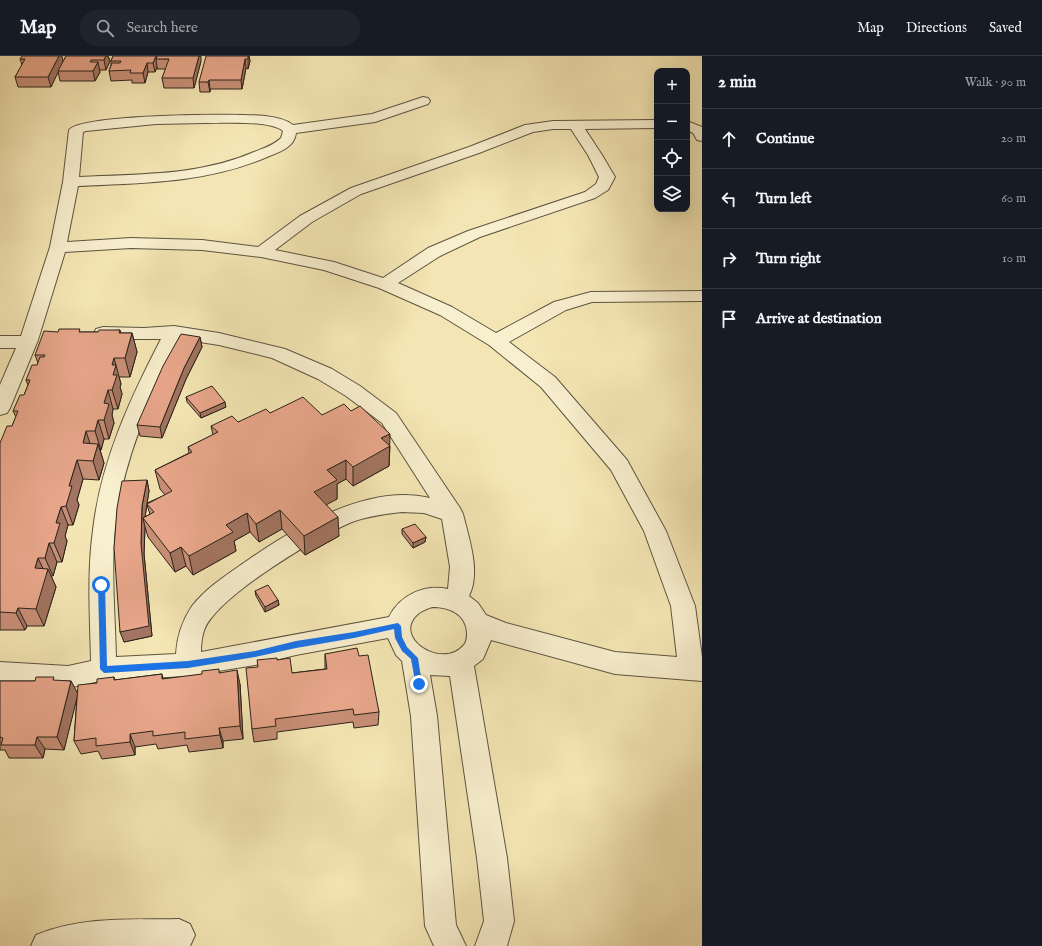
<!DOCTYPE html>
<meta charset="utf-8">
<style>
body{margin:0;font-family:"IM FELL English",serif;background:#20242c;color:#f1f3f6}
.controls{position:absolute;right:12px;top:12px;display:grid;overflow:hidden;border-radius:8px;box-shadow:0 4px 16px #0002}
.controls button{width:36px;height:36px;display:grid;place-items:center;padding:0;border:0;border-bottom:1px solid #363941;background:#171b24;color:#f1f3f6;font:20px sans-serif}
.stop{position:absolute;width:12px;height:12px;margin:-9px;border:3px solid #1a73e8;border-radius:50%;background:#fff}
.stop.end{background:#1a73e8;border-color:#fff;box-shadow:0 1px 4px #0008}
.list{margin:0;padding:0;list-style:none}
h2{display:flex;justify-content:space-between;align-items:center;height:52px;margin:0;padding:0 16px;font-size:17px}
h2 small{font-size:13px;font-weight:400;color:#9ea1a6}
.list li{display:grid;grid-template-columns:26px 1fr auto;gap:12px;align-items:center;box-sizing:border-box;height:60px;padding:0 16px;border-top:1px solid #363941}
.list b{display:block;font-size:15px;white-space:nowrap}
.list em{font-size:13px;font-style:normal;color:#9ea1a6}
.icon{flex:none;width:22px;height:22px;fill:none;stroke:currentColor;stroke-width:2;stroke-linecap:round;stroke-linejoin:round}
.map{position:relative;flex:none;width:702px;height:890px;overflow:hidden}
header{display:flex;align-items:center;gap:24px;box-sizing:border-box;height:56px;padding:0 20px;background:#171b24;border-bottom:1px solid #363941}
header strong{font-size:19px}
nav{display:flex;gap:22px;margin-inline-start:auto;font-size:14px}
.search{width:280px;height:36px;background:#20242c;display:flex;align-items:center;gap:10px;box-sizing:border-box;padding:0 14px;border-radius:22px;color:#9ea1a6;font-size:15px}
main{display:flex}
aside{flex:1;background:#171b24}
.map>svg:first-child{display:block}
</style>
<header>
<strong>Map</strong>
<div class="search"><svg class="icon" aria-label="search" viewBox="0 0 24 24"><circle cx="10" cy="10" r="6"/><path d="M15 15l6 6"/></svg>Search here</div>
<nav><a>Map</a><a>Directions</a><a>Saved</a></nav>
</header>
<main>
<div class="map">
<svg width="702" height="890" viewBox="0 0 702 890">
<rect width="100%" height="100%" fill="#f4e6b4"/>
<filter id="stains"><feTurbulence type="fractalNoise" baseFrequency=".005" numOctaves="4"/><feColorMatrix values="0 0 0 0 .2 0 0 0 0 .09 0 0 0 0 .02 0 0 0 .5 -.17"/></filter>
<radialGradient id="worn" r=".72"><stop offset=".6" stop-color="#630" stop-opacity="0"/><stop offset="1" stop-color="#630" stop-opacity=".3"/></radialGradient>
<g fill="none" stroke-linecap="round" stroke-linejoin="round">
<defs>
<g id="minor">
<path d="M 423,41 L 428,42 L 430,45 L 428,48 L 375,66 L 296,77 C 294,92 279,96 267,101 C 207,127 142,127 78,130 L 67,186 L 131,182 L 202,184 L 258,191 L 300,160 L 351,132 L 469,91 L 525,69 L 553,65 L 657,64 L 657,72 L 585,73 L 602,99 L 615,121 L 608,134 L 595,142 L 480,181 L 440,200 L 398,227 L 452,251 L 496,277 L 554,246 L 591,236 L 702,235 L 702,245 L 592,246 L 566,254 L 509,286 L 555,321 L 627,404 L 666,475 L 695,550 L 702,601 L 702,625 L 615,618 L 491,584 L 483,603 L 474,610 L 507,802 L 514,865 L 507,890 L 475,890 L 484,865 L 477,802 L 450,620 L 430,619 L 437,660 L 456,869 L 466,890 L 434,890 L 425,870 L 411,660 L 402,605 L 396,599 L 388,582 L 296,599 L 255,609 L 188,620 L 104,624 L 68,632 L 0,628 L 0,606 L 68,610 L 91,605 C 90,561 87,517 93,474 C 101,405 130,343 161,283 L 103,283 L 96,281 L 94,277 L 96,273 L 103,271 L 144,272 L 174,270 L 219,277 L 285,293 L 332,313 L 360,330 L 396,357 L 460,452 L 463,458 C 469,483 481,516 469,540 L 478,547 L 486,559 L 506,567 L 615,596 L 677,601 L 671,550 L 644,475 L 611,414 L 541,331 L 489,289 L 440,259 L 379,232 L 324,214 L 261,201 L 202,194 L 131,192 L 65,196 L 38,284 L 10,352 L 7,357 L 0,359 L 0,329 L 16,292 L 0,292 L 0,280 L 21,280 L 50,191 L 63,126 L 69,74 C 80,58 239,57 265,60 C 274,61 286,63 293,69 L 372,58 ZM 205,67 C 223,67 270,64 283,75 L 281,82 C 274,89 264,92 254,96 C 199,120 138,118 79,121 L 83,76 L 86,75 L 156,68 ZM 553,73 L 571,73 L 588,99 L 599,121 L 596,128 L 585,136 L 468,175 L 428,192 L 383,222 L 334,206 L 275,194 L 312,166 L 361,138 L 479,97 L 533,76 ZM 180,283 L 219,289 L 272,302 L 318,323 L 346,340 L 382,367 L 430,442 C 369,427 296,471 248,504 C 228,518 207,531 192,550 C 182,565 177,581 176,598 L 116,601 C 115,559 111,516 115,474 C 122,406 150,343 180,283 ZM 402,456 L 424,457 L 442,463 L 450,511 L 448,533 C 424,528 400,539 389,561 L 201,596 C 201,588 202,579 205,572 C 220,539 318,480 352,466 C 368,460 385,458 402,456 ZM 432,551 C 448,551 466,557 467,577 C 467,581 467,585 464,589 C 442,615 391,581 418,558 C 421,555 427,553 432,551 Z"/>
<path d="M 687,65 L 702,71 L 702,85 L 697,84 L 693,77 L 687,74 Z"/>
<path d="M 179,863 L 190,868 L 195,879 L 190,890 L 31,890 L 36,879 C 81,860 131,864 179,863 Z"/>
</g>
</defs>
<use href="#minor" stroke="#5d5440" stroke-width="2"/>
<use href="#minor" fill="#f8efce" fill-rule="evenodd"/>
</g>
<g fill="#c88f77" stroke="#2b231a" fill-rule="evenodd">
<path d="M 66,0 L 108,0 L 110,5 L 106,14 L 99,14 L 100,16 L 95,25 L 60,25 L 58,15 L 51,31 L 18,31 L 15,21 L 22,9 L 20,3 L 63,6 Z"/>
<path d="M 113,0 L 201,5 L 194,32 L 164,32 L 162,22 L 166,13 L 157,13 L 157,11 L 155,16 L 148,16 L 145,27 L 132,27 L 132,24 L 111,25 L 109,15 L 111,9 L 111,5 Z"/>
<path d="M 249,0 L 250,5 L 248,13 L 246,12 L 242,33 L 210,33 L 210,36 L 200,36 L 199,26 Z"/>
<path d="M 120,274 L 121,277 L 132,277 L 137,296 L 130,321 L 119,321 L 121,328 L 120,331 L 122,338 L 118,353 L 113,353 L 112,359 L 114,367 L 109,383 L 104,383 L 101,394 L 100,394 L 104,407 L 99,424 L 83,423 L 77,444 L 79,449 L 73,469 L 68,469 L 65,480 L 67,485 L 62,506 L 57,506 L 53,520 L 51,520 L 56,531 L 44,570 L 27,570 L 25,574 L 0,574 L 0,387 L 12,370 L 16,361 L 13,355 L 24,339 L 28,329 L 26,324 L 37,309 L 38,307 L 35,299 L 80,276 L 98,276 Z"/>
<path d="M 200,281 L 202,291 L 186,323 L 162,382 L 140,380 L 137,369 Z"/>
<path d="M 186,341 L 226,351 L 201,362 L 187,346 Z"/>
<path d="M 270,357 L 322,359 L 390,390 L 389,410 L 353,430 L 346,423 L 337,428 L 337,443 L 326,448 L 339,480 L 305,499 L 282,473 L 259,486 L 250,476 L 234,485 L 236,495 L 193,519 L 186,510 L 175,516 L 148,481 L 145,471 L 144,498 L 152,580 L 124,586 L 147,424 L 149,435 L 147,447 L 165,439 L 160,433 L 155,414 L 189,397 L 188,391 L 213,379 L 211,370 L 238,366 ZM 147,449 L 150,458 L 145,461 Z"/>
<path d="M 402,473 L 426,481 L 425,486 L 413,492 L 402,478 Z"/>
<path d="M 255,535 L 278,544 L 279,549 L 265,556 L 256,540 Z"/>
<path d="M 325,598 L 359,600 L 379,656 L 378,669 L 354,672 L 353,666 L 277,676 L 277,683 L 254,686 L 252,673 L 258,611 L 277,604 L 292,617 L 325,613 Z"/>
<path d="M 220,617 L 240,628 L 243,683 L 223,685 L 223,692 L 189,696 L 187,689 L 158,693 L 156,688 L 135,691 L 135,699 L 102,703 L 98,695 L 81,698 L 74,685 L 77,640 L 64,694 L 45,693 L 43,702 L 9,702 L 5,694 L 0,694 L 0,625 L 71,625 L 77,638 L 97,627 L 114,621 L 115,624 L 162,618 L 163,623 Z"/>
</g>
<g fill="#a27461" stroke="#2b231a">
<path d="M 59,0 L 62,0 L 63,6 L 51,31 L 48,21 Z"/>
<path d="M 106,0 L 108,0 L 110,5 L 106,14 L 104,4 Z"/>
<path d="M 156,0 L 158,0 L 156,3 L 157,11 L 155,16 L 153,7 Z"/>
<path d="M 199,0 L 201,0 L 201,5 L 194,32 L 193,22 Z"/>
<path d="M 248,0 L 249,0 L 250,5 L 248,13 Z"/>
<path d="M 245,3 L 246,12 L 242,33 L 241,24 Z"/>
<path d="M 98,6 L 100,16 L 95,25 L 93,15 Z"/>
<path d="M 147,7 L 148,16 L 145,27 L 143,17 Z"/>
<path d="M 209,24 L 210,33 L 210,36 L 208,26 Z"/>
<path d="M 132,277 L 137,296 L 130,321 L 125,302 Z"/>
<path d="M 200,281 L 202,291 L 186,323 L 162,382 L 160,371 L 184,312 Z"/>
<path d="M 114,302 L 121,328 L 120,331 L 122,338 L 118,353 L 112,334 L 112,309 Z"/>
<path d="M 108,334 L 113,353 L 112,359 L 114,367 L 109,383 L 104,364 L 104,347 Z"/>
<path d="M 225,346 L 226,351 L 201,362 L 200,357 Z"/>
<path d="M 98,364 L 104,383 L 101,394 L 95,375 Z"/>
<path d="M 86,375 L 92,394 L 83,387 Z"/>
<path d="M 390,378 L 389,410 L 353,430 L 353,411 L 381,382 Z"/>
<path d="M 98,388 L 104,407 L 99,424 L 93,405 Z"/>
<path d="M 77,404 L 83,423 L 77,444 L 79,449 L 73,469 L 66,450 L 69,430 Z"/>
<path d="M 346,404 L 346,423 L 337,428 L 337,443 L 315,455 L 314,436 L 327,414 Z"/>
<path d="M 147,424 L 149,435 L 145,461 L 143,462 L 145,471 L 144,498 L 152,580 L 124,586 L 120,576 L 141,488 L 142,450 Z"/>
<path d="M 61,451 L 68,469 L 65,480 L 67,485 L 62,506 L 54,487 L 56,467 Z"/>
<path d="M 280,454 L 282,473 L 259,486 L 256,468 Z"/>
<path d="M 247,457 L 250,476 L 234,485 L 236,495 L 193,519 L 189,500 L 226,469 Z"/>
<path d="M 338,461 L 339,480 L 305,499 L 304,480 Z"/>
<path d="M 426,481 L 425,486 L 413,492 L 413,487 Z"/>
<path d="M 49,487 L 57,506 L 53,520 L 45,502 Z"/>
<path d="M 181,491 L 186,510 L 175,516 L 170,497 Z"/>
<path d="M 38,502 L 46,519 L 48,513 L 56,531 L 44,570 L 36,553 L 35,512 Z"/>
<path d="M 278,544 L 279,549 L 265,556 L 265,551 Z"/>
<path d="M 18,552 L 27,570 L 25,574 L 16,557 Z"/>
<path d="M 237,614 L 240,628 L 243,683 L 240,670 Z"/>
<path d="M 71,625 L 78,638 L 64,694 L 57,681 Z"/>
<path d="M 219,672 L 223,685 L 223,692 L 220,679 Z"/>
<path d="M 130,678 L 135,691 L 135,699 L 130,686 Z"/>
<path d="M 37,681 L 45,693 L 43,702 L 35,689 Z"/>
</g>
<g fill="#e8a68a" stroke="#2b231a">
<path d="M 22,0 L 59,0 L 48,21 L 15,21 L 25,3 L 20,3 Z"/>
<path d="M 66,0 L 106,0 L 104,4 L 91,4 L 90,6 L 98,6 L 93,15 L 58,15 Z"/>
<path d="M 113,0 L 156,0 L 153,7 L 147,7 L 143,17 L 130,17 L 131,14 L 109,15 L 112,7 L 120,7 L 121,5 L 111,5 Z"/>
<path d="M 157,0 L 199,0 L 193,22 L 162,22 L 169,3 L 156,3 Z"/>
<path d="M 206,0 L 248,0 L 248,3 L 245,3 L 241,24 L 209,24 L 208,26 L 199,26 Z"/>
<path d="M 59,273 L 80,273 L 79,276 L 98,276 L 99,274 L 120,274 L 119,277 L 132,277 L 125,302 L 114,302 L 112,309 L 116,309 L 113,319 L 117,319 L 112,334 L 108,334 L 104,347 L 109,348 L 104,364 L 98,364 L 95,375 L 86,375 L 83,387 L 98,388 L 93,405 L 77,404 L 69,430 L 72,430 L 66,450 L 61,451 L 56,467 L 60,467 L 54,487 L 49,487 L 45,502 L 38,502 L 35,512 L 48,513 L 36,553 L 18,552 L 16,557 L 0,556 L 0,387 L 7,370 L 12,370 L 18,355 L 13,355 L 20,339 L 24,339 L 30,324 L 26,324 L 32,309 L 37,309 L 40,301 L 44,301 L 45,299 L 35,299 L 44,275 L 58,276 Z"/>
<path d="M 181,278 L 200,281 L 184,312 L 160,371 L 137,369 L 163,310 Z"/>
<path d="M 212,330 L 225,346 L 200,357 L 186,341 Z"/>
<path d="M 303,341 L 322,359 L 344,348 L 351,355 L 360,350 L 390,378 L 381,382 L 390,390 L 353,411 L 346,404 L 327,414 L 337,424 L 314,436 L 338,461 L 304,480 L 280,454 L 256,468 L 247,457 L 226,469 L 233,476 L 189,500 L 181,491 L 170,497 L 143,462 L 154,456 L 147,448 L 172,435 L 155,414 L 192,396 L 188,391 L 218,376 L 211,370 L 232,360 L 238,366 L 266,353 L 270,357 Z"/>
<path d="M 147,424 L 142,450 L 141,488 L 149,570 L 120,576 L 114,492 L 117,452 L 122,425 Z"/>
<path d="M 415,468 L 426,481 L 413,487 L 402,473 Z"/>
<path d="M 268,529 L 278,544 L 265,551 L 255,535 Z"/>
<path d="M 357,592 L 359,600 L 368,599 L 379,656 L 354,659 L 353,653 L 275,663 L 276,670 L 252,673 L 246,612 L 258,611 L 257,604 L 277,602 L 277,604 L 290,602 L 292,617 L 327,613 L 325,598 Z"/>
<path d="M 219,613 L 219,617 L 237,614 L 240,670 L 219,672 L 220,679 L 185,683 L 185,676 L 153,680 L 153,675 L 130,678 L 130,686 L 96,690 L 96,682 L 74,685 L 78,629 L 97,627 L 97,623 L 114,621 L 114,624 L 162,618 L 162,623 L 202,618 L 202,615 Z"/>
<path d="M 36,621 L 54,621 L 53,624 L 71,625 L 57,681 L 37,681 L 35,689 L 1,689 L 3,682 L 0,681 L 0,625 L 35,625 Z"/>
</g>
<path fill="#1a73e8" d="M 101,526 L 105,529 L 107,610 L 188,605 L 255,595 L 296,585 L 354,576 L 398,567 L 401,570 L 402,581 L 407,591 L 418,602 L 422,628 L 419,631 L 416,630 L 411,603 L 402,595 L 395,582 L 394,573 L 354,582 L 296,592 L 255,601 L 188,612 L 104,617 L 100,613 L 98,529 Z"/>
<rect width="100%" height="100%" filter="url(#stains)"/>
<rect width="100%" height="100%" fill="url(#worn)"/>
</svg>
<div class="controls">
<button>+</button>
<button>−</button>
<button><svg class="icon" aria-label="locate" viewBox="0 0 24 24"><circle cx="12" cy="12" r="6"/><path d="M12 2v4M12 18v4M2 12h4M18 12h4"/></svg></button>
<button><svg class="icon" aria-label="layers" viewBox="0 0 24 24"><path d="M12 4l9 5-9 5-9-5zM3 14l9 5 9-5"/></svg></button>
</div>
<div class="stop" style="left:101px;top:529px"></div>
<div class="stop end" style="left:419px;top:628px"></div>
</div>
<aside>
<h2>2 min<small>Walk · 90 m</small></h2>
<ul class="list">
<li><svg class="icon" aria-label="ahead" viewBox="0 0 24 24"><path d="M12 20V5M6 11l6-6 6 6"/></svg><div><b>Continue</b></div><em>20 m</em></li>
<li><svg class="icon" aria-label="left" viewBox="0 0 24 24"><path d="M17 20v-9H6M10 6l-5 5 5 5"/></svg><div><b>Turn left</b></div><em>60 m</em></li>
<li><svg class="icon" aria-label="right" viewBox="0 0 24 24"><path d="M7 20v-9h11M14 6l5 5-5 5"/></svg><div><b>Turn right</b></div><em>10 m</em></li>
<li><svg class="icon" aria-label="arrive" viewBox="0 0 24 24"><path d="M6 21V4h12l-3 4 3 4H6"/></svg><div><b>Arrive at destination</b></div></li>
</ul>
</aside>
</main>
